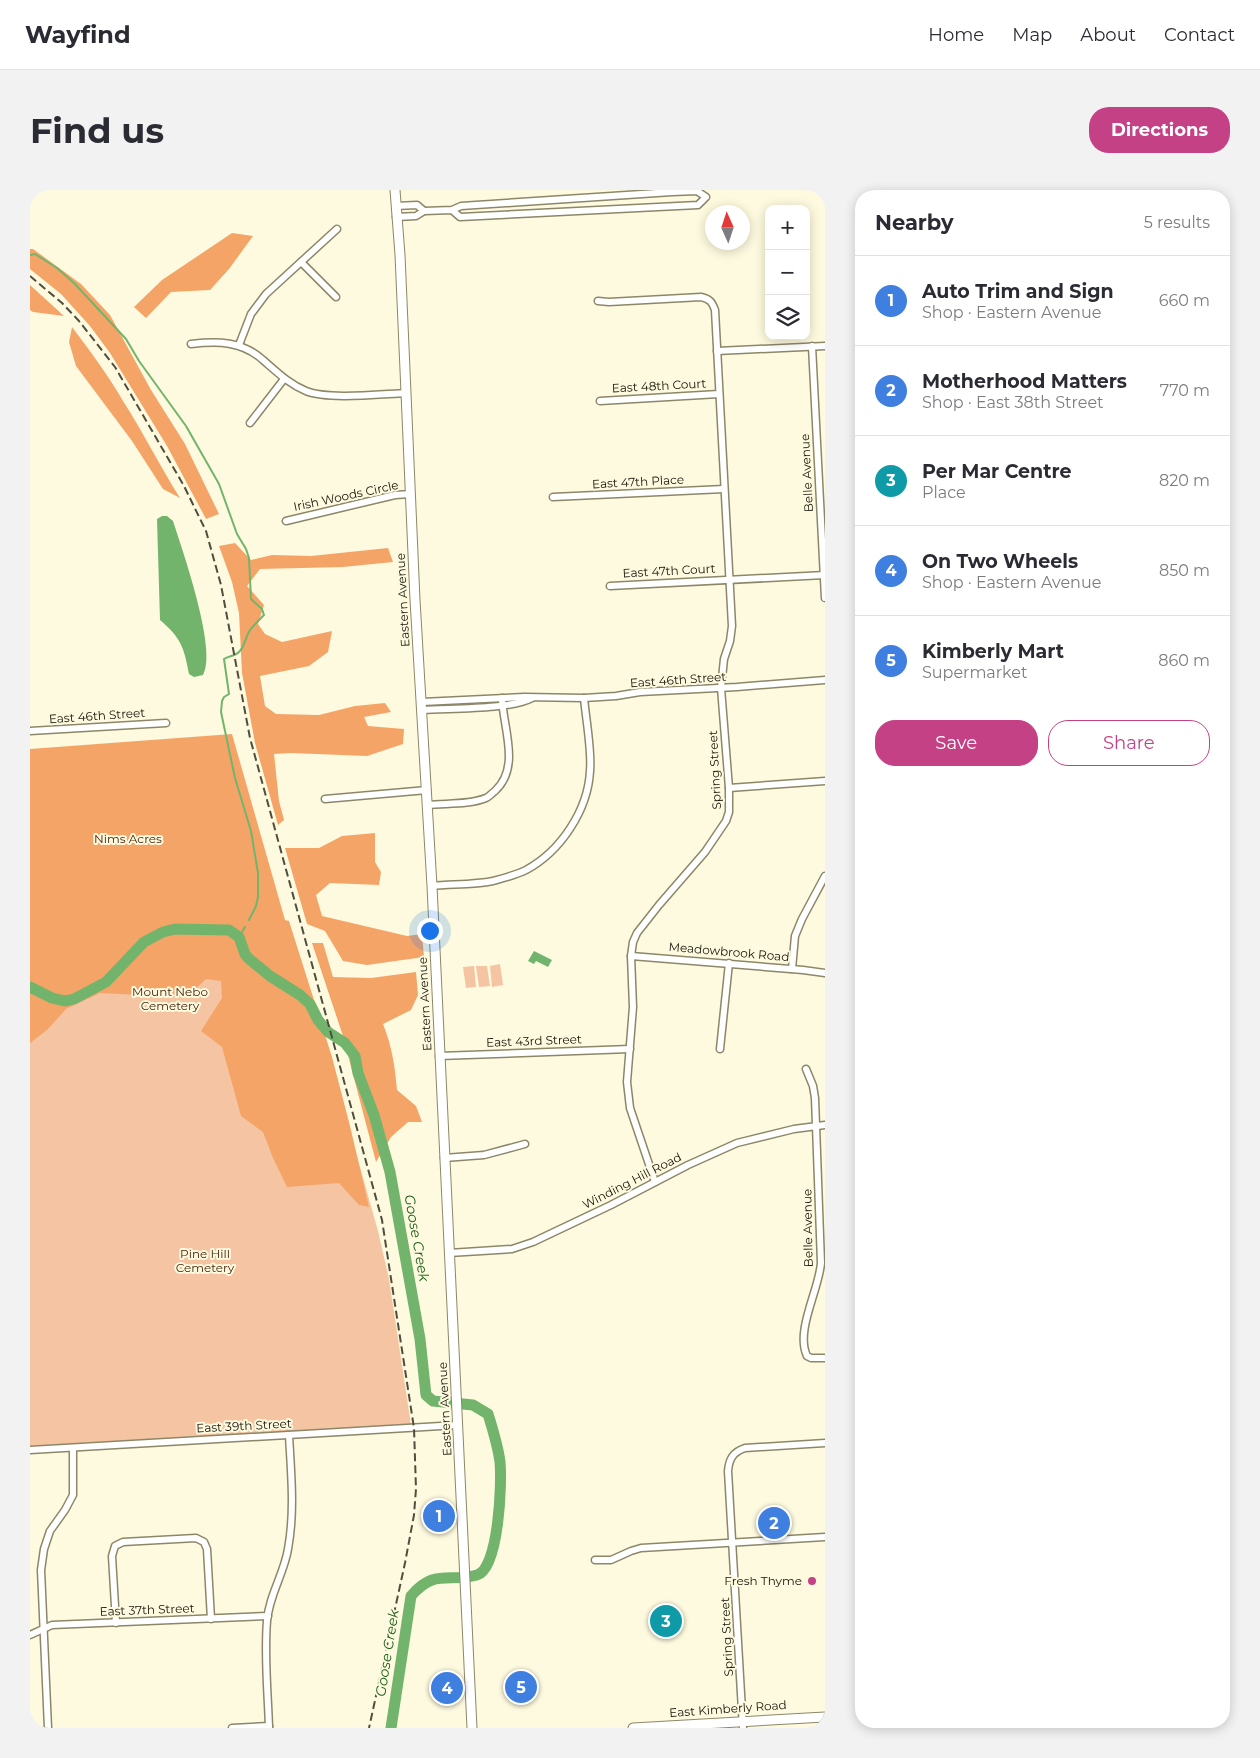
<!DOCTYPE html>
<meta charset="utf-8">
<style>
body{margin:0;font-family:Montserrat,sans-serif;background:#f2f2f3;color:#2b2b33}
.controls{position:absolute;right:15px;top:15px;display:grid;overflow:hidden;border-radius:10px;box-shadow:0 2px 12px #0003}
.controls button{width:45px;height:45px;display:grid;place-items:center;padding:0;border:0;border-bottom:1px solid #e1e1e2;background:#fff;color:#2b2b33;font:25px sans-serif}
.compass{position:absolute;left:675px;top:15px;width:45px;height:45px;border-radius:50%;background:#fff;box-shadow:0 2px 12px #0003;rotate:357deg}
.you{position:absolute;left:399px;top:740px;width:18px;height:18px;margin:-12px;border:4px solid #fff;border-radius:50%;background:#1a73e8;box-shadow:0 0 0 8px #1a73e833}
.badge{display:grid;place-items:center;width:32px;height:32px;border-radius:50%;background:#c54186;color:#fff;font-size:16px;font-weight:700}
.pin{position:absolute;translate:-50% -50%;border:2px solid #fff;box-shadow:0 1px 5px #0006}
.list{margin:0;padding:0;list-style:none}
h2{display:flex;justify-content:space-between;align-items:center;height:65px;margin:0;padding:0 20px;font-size:21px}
h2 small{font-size:16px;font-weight:400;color:#7c7c81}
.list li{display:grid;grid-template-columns:32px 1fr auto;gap:15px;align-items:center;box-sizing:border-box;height:90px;padding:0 20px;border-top:1px solid #e1e1e2}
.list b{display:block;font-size:19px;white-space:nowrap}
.list p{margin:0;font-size:16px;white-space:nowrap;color:#7c7c81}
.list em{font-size:16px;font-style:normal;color:#7c7c81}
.actions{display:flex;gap:10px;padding:15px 20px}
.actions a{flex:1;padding:11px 0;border:1px solid #c54186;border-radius:20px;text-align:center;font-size:18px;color:#c54186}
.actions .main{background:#c54186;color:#fff}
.icon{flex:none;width:28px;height:28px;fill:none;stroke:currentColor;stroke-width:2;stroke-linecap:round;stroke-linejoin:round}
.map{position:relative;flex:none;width:795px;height:1538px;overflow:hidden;border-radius:20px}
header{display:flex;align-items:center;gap:30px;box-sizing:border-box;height:70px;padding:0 25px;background:#fff;border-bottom:1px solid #e1e1e2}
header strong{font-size:24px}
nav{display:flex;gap:28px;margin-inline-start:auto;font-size:18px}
.intro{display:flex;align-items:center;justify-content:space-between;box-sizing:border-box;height:120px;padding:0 30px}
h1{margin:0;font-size:35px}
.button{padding:12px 22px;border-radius:20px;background:#c54186;color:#fff;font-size:18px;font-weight:700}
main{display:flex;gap:30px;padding:0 30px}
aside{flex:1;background:#fff;border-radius:20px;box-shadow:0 2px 12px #0003}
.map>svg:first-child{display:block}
</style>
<header>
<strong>Wayfind</strong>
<nav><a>Home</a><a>Map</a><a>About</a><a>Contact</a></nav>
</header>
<div class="intro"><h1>Find us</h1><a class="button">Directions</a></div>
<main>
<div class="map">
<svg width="795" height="1538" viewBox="0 0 795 1538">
<rect width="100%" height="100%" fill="#fefadf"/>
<g fill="#f5c4a2">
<path d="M 130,739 L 297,860 L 348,1041 L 359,1089 L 381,1235 L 0,1256 L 0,773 Z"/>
<path d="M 470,774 L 473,795 L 462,797 L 460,776 Z"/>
<path d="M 444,776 L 446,797 L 436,798 L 433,777 Z"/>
<path d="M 457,776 L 460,796 L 449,797 L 446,776 Z"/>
</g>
<g fill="#f5a468">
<path d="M 202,43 L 223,46 L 199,79 L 180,100 L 141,102 L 116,128 L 104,117 L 132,90 Z"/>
<path d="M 0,59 L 3,59 L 51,94 L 80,125 L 121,200 L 155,254 L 189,324 L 176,329 L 137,256 L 80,163 L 60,136 L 31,104 L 0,79 Z"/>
<path d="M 0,95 L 34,126 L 3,122 L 0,120 Z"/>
<path d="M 42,137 C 60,161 78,185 93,211 C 113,242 130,276 150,308 L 133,299 L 102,251 L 46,176 L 39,152 Z"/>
<path d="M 205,353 L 221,370 L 242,365 L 281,366 L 358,358 L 363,372 L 313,377 L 230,379 L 217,396 L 234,415 L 228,434 L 235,444 L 252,452 L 302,441 L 298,462 L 279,476 L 230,486 L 235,516 L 246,524 L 289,525 L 325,516 L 355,513 L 361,522 L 334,527 L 338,536 L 374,539 L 373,554 L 337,566 L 261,563 L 244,564 L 249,611 L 254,630 L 248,635 L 225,553 L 212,483 L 209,423 L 202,392 L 189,356 Z"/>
<path d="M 202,544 L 255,730 L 259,731 L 302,867 L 320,936 L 339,1017 L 329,1015 L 309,993 L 257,997 L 243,968 L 233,942 L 211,926 L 192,857 L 171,841 L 192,808 L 191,791 L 176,789 L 160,804 L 111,805 L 70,803 L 36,819 L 17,840 L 0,853 L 0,559 Z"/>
<path d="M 345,643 L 345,672 L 351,682 L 349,695 L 300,693 L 286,705 L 292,726 L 377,746 L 392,744 L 394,767 L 337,775 L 313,771 L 295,741 L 277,734 L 255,658 L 289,658 L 312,646 Z"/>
<path d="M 282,753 L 293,753 L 303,787 L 341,788 L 386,782 L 388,805 L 381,820 L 353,834 C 362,856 365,877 367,900 L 386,916 L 392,932 L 378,932 L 361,947 L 346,972 L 313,846 Z"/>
</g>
<g fill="#72b46c">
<path d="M 132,326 L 137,326 L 143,331 C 152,359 188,461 173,485 L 164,487 L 159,484 C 154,457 151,448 130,430 L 127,329 Z"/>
<path d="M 504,761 L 522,770 L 518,777 L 506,771 L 504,774 L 498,771 Z"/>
</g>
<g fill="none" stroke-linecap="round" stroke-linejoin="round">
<g stroke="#72b46c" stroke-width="2">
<path d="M 0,65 L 5,64 L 27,78 L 44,93 L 96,149 L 109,171 L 156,236 L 189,294 L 207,344 L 216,359 L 219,368 L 221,409 L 232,419 L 234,425 C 229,430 224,435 220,440 C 215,448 215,456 209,462 C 205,466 199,466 194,469 L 199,504 L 194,507 L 192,511 L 191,522 L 205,588 L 221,641 L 228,683 L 228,707 L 226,716 L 219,730"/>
<path d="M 209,747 L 215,737"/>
</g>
<path stroke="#72b46c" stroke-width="11" d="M 0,797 L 22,808 L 35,811 L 44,809 L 76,792 L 114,752 L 133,742 L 145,739 L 199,740 L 209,747 L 215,764 L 218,768 L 240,786 L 270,805 L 280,814 L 288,830 L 298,842 L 315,853 L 325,866 L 328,883 L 344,925 L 360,982 L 390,1149 L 396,1205 L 403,1211 L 443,1215 L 458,1224 C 463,1240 468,1256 470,1272 C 472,1292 469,1379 447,1385 C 418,1393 405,1378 381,1406 L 361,1538"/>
<defs>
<g id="minor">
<path d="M 366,16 L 387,15 L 394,21 L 386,26 L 366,27"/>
<path d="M 394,21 L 422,20 L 431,16 L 642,2 L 667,1 L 676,7 L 668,15 L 430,27 L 422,20"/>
<path d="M 271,72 L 306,107"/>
<path d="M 568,111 L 579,112 L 671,107 C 680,109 682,112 685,120 L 702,436 L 700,451 L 694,469 L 691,498 L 699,598 L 699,622 L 696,631 L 675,662 L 629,715 L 607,743 L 603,752 L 601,766 L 603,817 L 597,892 L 600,918 L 625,992"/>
<path d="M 161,154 C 188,151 212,151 233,170 C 247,182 259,194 276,201 C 298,210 351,204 376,203"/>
<path d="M 209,155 L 221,124 L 236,104 L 307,39"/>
<path d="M 782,156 L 795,408"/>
<path d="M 687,161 L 795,156"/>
<path d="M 570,211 L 689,204"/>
<path d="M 220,233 L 254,189"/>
<path d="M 523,307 L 694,299"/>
<path d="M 256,331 L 365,305 L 381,304"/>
<path d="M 580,396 L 795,385"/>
<path d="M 392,512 L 494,507 L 554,508 L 586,506 L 610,502 L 707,497 L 795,490"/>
<path d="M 393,520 C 421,518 479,520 502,508"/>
<path d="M 0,541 L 136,533"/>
<path d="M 699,598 L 795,591"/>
<path d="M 295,609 L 397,600"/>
<path d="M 398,615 C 416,613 439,615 456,608 C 459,607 462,603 465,601 C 491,577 473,538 472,508"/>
<path d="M 402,696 C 422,694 443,695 463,691 C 474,688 486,685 496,680 C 531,661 558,620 560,581 C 562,561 556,530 554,508"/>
<path d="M 601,766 L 773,780 L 795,783"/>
<path d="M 762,779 L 765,746 L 772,729 L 795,686"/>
<path d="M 690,859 L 699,773"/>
<path d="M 409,866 L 600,859"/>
<path d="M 776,879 L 783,896 L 785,908 L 791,1073 C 789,1100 765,1141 777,1166 L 781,1168 L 795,1168"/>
<path d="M 414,968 L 454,965 L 495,954"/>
<path d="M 419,1063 L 482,1059 L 503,1052 L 581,1015 L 658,975 L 707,953 L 764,939 L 795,935"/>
<path d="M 0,1260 L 428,1235"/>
<path d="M 565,1370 L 581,1370 L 601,1361 L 611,1358 L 795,1347"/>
<path d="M 86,1433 L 82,1366 L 85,1356 L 93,1352 L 166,1348 L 174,1352 L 177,1359 L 181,1429"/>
<path d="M 0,1445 L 22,1435 L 238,1426"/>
<path d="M 18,1538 L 11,1380 L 14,1359 L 20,1341 L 35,1320 L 43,1305 L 43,1258"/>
<path d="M 202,1538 L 239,1536"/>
<path d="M 239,1538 C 238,1503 234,1467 237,1431 C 239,1405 254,1384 258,1359 C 265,1321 261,1283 259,1245"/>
<path d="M 713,1538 L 698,1281 C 699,1269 703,1262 715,1258 L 795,1253"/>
</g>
<g id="major">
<path d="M 365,0 L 370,65 L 385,410 L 402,696 L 442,1538"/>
<path d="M 603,1538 L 795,1527"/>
</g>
</defs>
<use href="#minor" stroke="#8c8768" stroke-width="9"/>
<use href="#major" stroke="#8c8768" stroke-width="11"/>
<use href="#minor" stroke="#fff" stroke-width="6"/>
<use href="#major" stroke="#fff" stroke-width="9"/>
<path stroke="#4f4d3d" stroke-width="2" stroke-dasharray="8 4" stroke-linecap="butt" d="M 0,86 L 32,113 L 49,131 L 85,177 L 154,296 L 176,341 L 191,395 L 220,548 L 352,1030 L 384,1238 L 386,1299 L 384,1325 L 375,1373 L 339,1538"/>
</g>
<circle fill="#c54186" stroke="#fefadf" stroke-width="2" cx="782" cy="1391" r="5"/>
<g text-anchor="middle" stroke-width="4" stroke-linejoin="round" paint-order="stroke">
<g font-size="12" fill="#161408" stroke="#fefadf">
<text transform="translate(629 196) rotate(-3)" y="4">East 48th Court</text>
<text transform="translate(777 283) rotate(-93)" y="4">Belle Avenue</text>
<text transform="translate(608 292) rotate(-3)" y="4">East 47th Place</text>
<text transform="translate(316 306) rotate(-12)" y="4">Irish Woods Circle</text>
<text transform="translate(639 381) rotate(-3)" y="4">East 47th Court</text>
<text transform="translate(373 410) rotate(-93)" y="4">Eastern Avenue</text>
<text transform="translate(648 490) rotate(-4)" y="4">East 46th Street</text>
<text transform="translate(67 526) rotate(-4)" y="4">East 46th Street</text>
<text transform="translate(685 580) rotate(-93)" y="4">Spring Street</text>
<text transform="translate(699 762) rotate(5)" y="4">Meadowbrook Road</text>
<text transform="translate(395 814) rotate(-93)" y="4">Eastern Avenue</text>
<text transform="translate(504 851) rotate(-2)" y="4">East 43rd Street</text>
<text transform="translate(602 991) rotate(-27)" y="4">Winding Hill Road</text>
<text transform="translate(778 1038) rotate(-91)" y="4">Belle Avenue</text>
<text transform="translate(415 1219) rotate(-93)" y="4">Eastern Avenue</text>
<text transform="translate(214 1236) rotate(-3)" y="4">East 39th Street</text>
<text transform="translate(117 1420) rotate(-2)" y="4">East 37th Street</text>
<text transform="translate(697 1447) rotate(-93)" y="4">Spring Street</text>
<text transform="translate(698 1519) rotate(-4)" y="4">East Kimberly Road</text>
</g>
<g font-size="12" fill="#44250b" stroke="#fefadf">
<text x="98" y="653">Nims Acres</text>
<text x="140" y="806">Mount Nebo<tspan x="140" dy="14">Cemetery</tspan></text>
<text x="175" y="1068">Pine Hill<tspan x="175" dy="14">Cemetery</tspan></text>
</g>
<g font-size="12" fill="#161408" stroke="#fefadf" text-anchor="end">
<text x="772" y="1395">Fresh Thyme</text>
</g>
<g font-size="14" font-style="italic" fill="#1a5c16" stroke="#fefadf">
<text transform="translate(387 1048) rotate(80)" y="5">Goose Creek</text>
<text transform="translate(357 1463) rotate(-81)" y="5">Goose Creek</text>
</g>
</g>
</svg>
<div class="controls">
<button>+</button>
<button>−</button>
<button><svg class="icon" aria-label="layers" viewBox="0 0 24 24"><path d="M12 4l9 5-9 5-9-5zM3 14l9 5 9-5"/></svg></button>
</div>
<svg class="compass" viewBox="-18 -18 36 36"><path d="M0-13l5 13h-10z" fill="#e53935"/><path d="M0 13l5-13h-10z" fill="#7c7c81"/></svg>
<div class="you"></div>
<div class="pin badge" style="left:409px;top:1326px;background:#3f7fe0">1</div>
<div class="pin badge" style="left:744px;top:1333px;background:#3f7fe0">2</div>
<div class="pin badge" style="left:636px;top:1431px;background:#0f9aa8">3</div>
<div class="pin badge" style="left:417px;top:1498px;background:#3f7fe0">4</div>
<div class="pin badge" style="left:491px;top:1497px;background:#3f7fe0">5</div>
</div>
<aside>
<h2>Nearby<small>5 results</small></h2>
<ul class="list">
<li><span class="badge" style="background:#3f7fe0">1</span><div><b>Auto Trim and Sign</b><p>Shop · Eastern Avenue</p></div><em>660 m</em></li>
<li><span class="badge" style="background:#3f7fe0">2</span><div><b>Motherhood Matters</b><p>Shop · East 38th Street</p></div><em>770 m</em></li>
<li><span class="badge" style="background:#0f9aa8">3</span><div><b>Per Mar Centre</b><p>Place</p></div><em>820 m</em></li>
<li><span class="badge" style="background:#3f7fe0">4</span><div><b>On Two Wheels</b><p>Shop · Eastern Avenue</p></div><em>850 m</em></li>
<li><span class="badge" style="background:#3f7fe0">5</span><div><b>Kimberly Mart</b><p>Supermarket</p></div><em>860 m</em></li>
</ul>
<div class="actions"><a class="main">Save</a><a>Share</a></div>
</aside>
</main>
